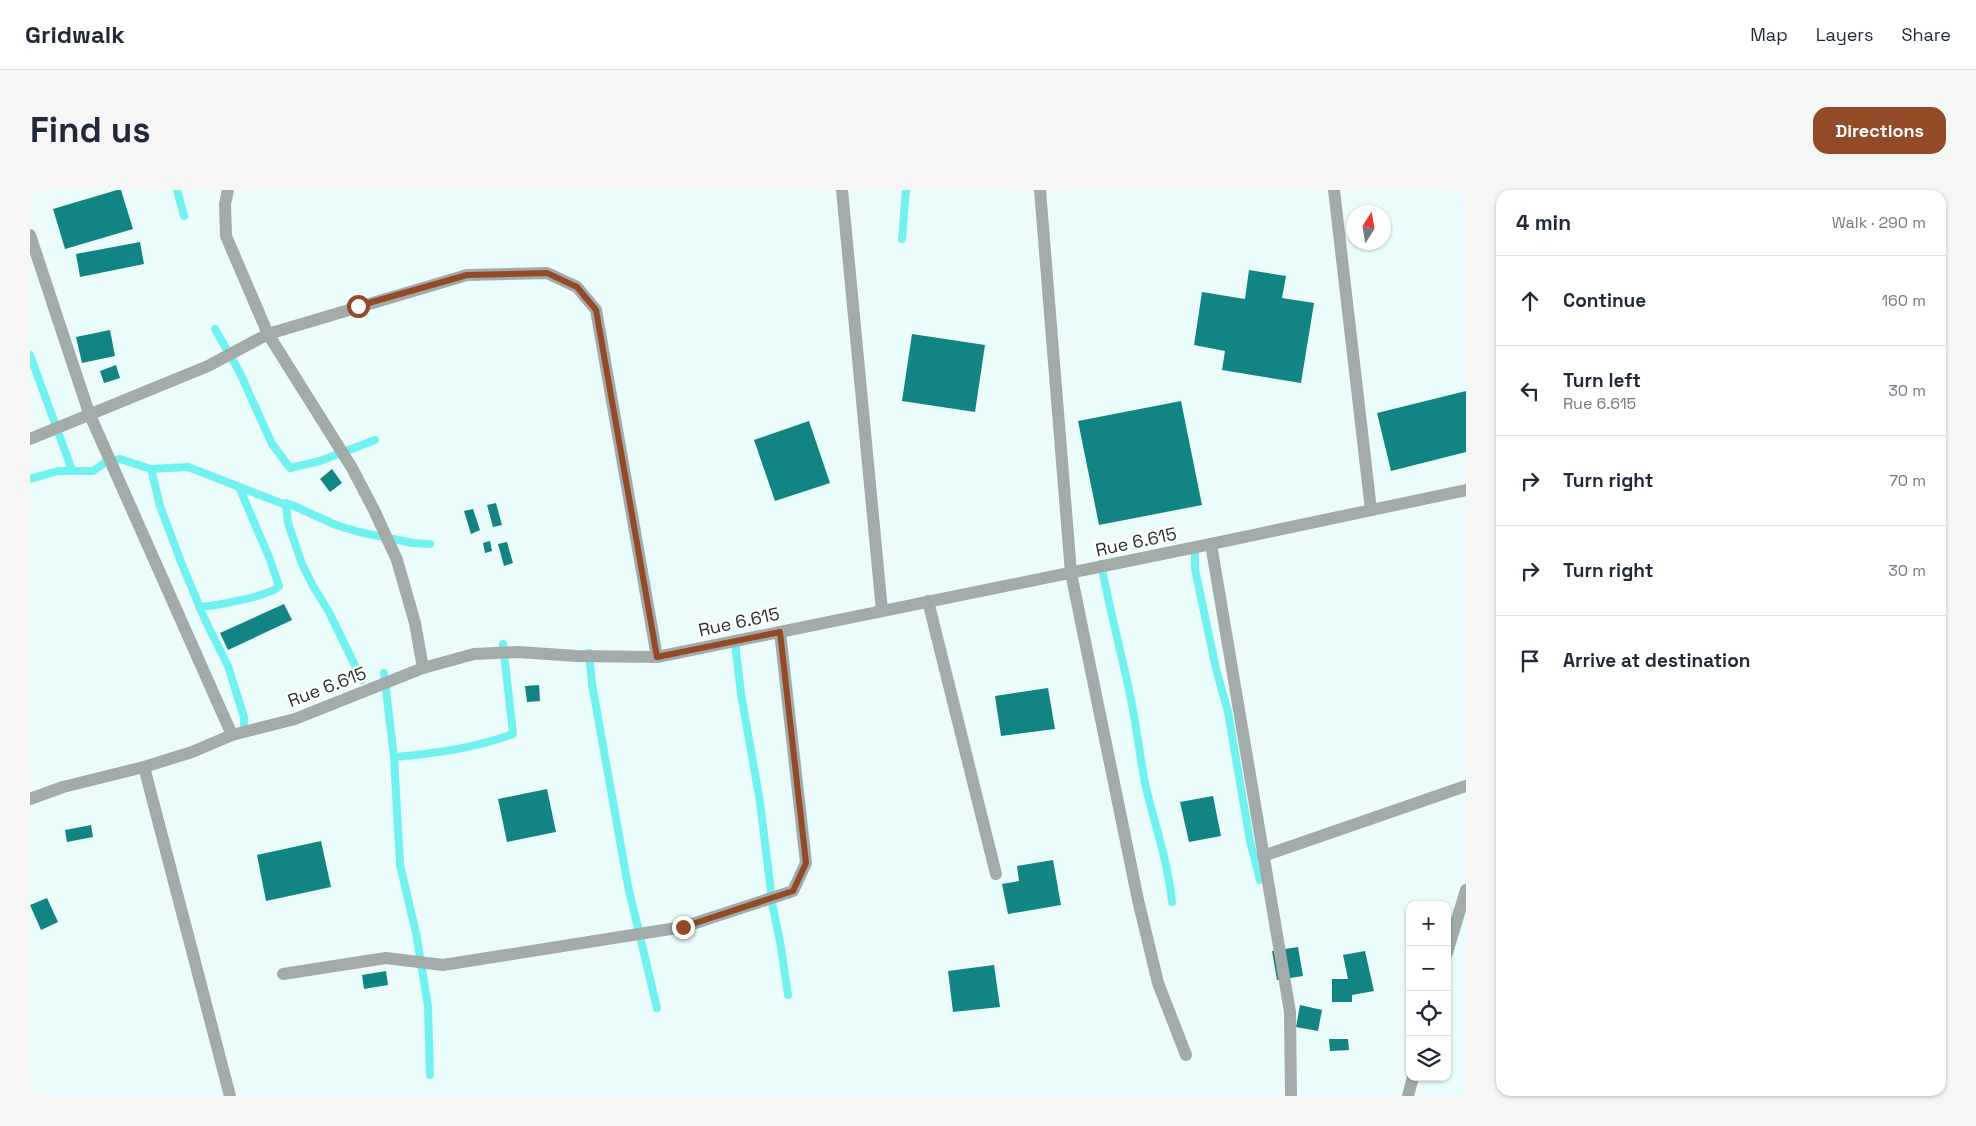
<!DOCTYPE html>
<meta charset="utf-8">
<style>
body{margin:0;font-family:"Space Grotesk",sans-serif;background:#f6f6f7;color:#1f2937}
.controls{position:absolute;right:15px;bottom:15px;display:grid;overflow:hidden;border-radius:10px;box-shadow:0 1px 4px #0004}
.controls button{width:45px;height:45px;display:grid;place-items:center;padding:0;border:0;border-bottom:1px solid #e0e1e3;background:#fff;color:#1f2937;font:25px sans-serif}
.compass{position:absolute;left:1316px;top:15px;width:45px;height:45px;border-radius:50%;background:#fff;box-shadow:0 1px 4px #0004;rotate:11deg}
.stop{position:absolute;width:15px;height:15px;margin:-11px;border:4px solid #924a27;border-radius:50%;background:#fff}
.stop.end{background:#924a27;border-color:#fff;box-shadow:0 1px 5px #0008}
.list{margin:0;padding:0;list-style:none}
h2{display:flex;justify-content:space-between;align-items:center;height:65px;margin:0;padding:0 20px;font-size:21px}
h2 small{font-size:16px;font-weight:400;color:#747a83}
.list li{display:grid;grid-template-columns:32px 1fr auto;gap:15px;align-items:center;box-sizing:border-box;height:90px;padding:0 20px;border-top:1px solid #e0e1e3}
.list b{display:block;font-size:19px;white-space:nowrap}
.list p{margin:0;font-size:16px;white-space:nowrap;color:#747a83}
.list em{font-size:16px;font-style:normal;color:#747a83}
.icon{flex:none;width:28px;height:28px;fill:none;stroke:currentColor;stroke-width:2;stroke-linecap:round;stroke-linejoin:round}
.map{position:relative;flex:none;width:1436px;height:906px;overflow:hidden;border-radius:15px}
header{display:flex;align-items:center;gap:30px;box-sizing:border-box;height:70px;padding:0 25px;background:#fff;border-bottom:1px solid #e0e1e3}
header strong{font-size:24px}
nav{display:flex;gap:28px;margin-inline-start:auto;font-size:18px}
.intro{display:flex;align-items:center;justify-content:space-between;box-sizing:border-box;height:120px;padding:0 30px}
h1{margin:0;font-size:35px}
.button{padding:12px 22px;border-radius:15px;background:#924a27;color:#fff;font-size:18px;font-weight:700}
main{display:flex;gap:30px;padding:0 30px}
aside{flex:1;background:#fff;border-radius:15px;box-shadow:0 1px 4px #0004}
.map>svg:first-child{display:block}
</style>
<header>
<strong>Gridwalk</strong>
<nav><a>Map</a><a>Layers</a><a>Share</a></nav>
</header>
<div class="intro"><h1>Find us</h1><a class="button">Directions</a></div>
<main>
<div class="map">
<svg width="1436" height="906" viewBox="0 0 1436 906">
<rect width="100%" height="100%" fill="#eafcfb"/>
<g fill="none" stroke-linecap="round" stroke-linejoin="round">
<g stroke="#71f2f1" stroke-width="8">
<path d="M 147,0 L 154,26"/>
<path d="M 872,49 L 876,0"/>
<path d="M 185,139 L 209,181 L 242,254 L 260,278 L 290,271 L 345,250"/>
<path d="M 0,165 L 42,280"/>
<path d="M 121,279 L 130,316 L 151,372 L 176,432 L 198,476 L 214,527 L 214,534"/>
<path d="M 0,289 L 28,281 L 63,281 L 76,272 L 90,269 L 121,279 L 158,277 L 256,315 L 256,313 L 264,316 L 306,335 L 329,342 L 383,353 L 400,354"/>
<path d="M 256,315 L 258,333 L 272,374 L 283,396 L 299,422 L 332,490"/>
<path d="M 1165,356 L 1165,379 L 1186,479 L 1198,522 L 1220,651 L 1230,690"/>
<path d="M 1071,374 C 1079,416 1090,458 1099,500 C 1106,531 1109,562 1115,593 C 1124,633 1138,671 1142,712"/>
<path d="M 169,417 C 184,416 241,406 249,396 L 239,367 L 209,297"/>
<path d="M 705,452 L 711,504 L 730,612 L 743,718 L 751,757 L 758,805"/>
<path d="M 559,463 L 562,494 L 598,696 L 627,818"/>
<path d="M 354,483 L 364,567 L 370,675 L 386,743 L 398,816 L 400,885"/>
<path d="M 364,567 C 404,564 446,558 483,544 L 473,454"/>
</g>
</g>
<g fill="#128484">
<path d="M 87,0 L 91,0 L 103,39 L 35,59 L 23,19 Z"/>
<path d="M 110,52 L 114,74 L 50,87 L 46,64 Z"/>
<path d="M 1219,80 L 1256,86 L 1252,108 L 1284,113 L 1271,193 L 1192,180 L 1195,161 L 1164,155 L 1172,102 L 1215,109 Z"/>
<path d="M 80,140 L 85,166 L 52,173 L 46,147 Z"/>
<path d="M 882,144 L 955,155 L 945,222 L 872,211 Z"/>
<path d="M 86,175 L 90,188 L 74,193 L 70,181 Z"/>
<path d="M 1436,201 L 1436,262 L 1361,281 L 1347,223 Z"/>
<path d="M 1151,211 L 1172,315 L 1069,335 L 1048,231 Z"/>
<path d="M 779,231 L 800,293 L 745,311 L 724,250 Z"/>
<path d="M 302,279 L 312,293 L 300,302 L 290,289 Z"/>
<path d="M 466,313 L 472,335 L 463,337 L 457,315 Z"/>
<path d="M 443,319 L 450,340 L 441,344 L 434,321 Z"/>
<path d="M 460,351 L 462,361 L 455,363 L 453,353 Z"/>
<path d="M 477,352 L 483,373 L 474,376 L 468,354 Z"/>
<path d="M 254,414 L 262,430 L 198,460 L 190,443 Z"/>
<path d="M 509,495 L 510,511 L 497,512 L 495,496 Z"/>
<path d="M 1018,498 L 1025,539 L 971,546 L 965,506 Z"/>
<path d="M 517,599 L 526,642 L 477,652 L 468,609 Z"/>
<path d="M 1183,606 L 1191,646 L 1159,652 L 1150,612 Z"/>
<path d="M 61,635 L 63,647 L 37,652 L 35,640 Z"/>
<path d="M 291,651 L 301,697 L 236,711 L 227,665 Z"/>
<path d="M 1023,670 L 1031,715 L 978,724 L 972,694 L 989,691 L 987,676 Z"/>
<path d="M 17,708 L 28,732 L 11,740 L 0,715 Z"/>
<path d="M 1268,757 L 1273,786 L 1247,790 L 1242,761 Z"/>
<path d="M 1335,761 L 1344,801 L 1322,805 L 1322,812 L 1302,812 L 1302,789 L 1318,789 L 1313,765 Z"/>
<path d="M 964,775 L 970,817 L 923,822 L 918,781 Z"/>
<path d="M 356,781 L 358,795 L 334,799 L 332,785 Z"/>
<path d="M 1270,815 L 1292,820 L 1288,841 L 1266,837 Z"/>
<path d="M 1299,849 L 1318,849 L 1319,860 L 1300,861 Z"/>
</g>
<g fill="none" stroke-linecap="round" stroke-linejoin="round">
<g stroke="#a3abaa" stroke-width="12">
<path d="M 198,0 L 195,14 L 196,46 L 238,144 L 322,278 L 344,320 L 367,370 L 385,433 L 393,478"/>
<path d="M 812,0 L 852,421"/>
<path d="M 1010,0 L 1041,383 L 1108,710 L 1128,793 L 1156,865"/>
<path d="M 1304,0 L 1341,320"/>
<path d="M 0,45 L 59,223 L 202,545"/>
<path d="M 0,249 L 178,176 L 238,144 L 437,85 L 517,83 L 547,97 L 566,120 L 627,467"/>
<path d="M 1181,354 L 1260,822 L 1261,906"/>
<path d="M 898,411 L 966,684"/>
<path d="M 114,577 L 200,906"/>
<path d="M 0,609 L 33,597 L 114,577 L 162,562 L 202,545 L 265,529 L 393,478 L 444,464 L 488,462 L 547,466 L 627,467 L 1181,354 L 1436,300"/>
<path d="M 1233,666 L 1436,596"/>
<path d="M 1417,763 L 1436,700"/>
<path d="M 253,784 L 356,768 L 413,775 L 653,737 L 763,701 L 776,673 L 750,442"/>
<path d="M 1378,906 L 1383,887"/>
</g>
</g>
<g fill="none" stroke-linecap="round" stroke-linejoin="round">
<path stroke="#924a27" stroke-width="6" d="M 328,116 L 437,85 L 517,83 L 547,97 L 566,120 L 627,467 L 750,442 L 776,673 L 763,701 L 653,737"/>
</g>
<g text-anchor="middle" stroke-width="5" stroke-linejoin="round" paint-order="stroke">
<g font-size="18" fill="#2d3333" stroke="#fff">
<text transform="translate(1106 352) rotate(-12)" y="6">Rue 6.615</text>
<text transform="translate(709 432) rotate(-12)" y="6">Rue 6.615</text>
<text transform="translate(297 497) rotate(-21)" y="6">Rue 6.615</text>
</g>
</g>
</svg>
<div class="controls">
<button>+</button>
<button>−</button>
<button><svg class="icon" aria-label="locate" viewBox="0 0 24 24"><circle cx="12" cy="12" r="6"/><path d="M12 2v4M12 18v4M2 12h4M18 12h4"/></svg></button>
<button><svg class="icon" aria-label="layers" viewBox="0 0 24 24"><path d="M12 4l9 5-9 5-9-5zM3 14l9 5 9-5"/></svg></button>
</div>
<svg class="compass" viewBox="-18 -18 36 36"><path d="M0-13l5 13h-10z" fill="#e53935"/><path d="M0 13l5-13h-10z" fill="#747a83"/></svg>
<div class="stop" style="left:328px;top:116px"></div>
<div class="stop end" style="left:653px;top:737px"></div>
</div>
<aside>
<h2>4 min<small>Walk · 290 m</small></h2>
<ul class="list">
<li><svg class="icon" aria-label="ahead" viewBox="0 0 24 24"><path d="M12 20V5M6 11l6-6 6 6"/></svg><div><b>Continue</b></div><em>160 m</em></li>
<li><svg class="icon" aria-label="left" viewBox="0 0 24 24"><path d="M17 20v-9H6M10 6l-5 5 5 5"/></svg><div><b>Turn left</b><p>Rue 6.615</p></div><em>30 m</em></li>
<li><svg class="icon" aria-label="right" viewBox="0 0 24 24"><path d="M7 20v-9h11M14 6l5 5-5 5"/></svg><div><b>Turn right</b></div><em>70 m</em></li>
<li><svg class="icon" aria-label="right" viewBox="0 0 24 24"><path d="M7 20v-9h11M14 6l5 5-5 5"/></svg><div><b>Turn right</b></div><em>30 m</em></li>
<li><svg class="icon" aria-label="arrive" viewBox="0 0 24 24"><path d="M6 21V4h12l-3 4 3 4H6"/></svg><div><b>Arrive at destination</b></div></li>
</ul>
</aside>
</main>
